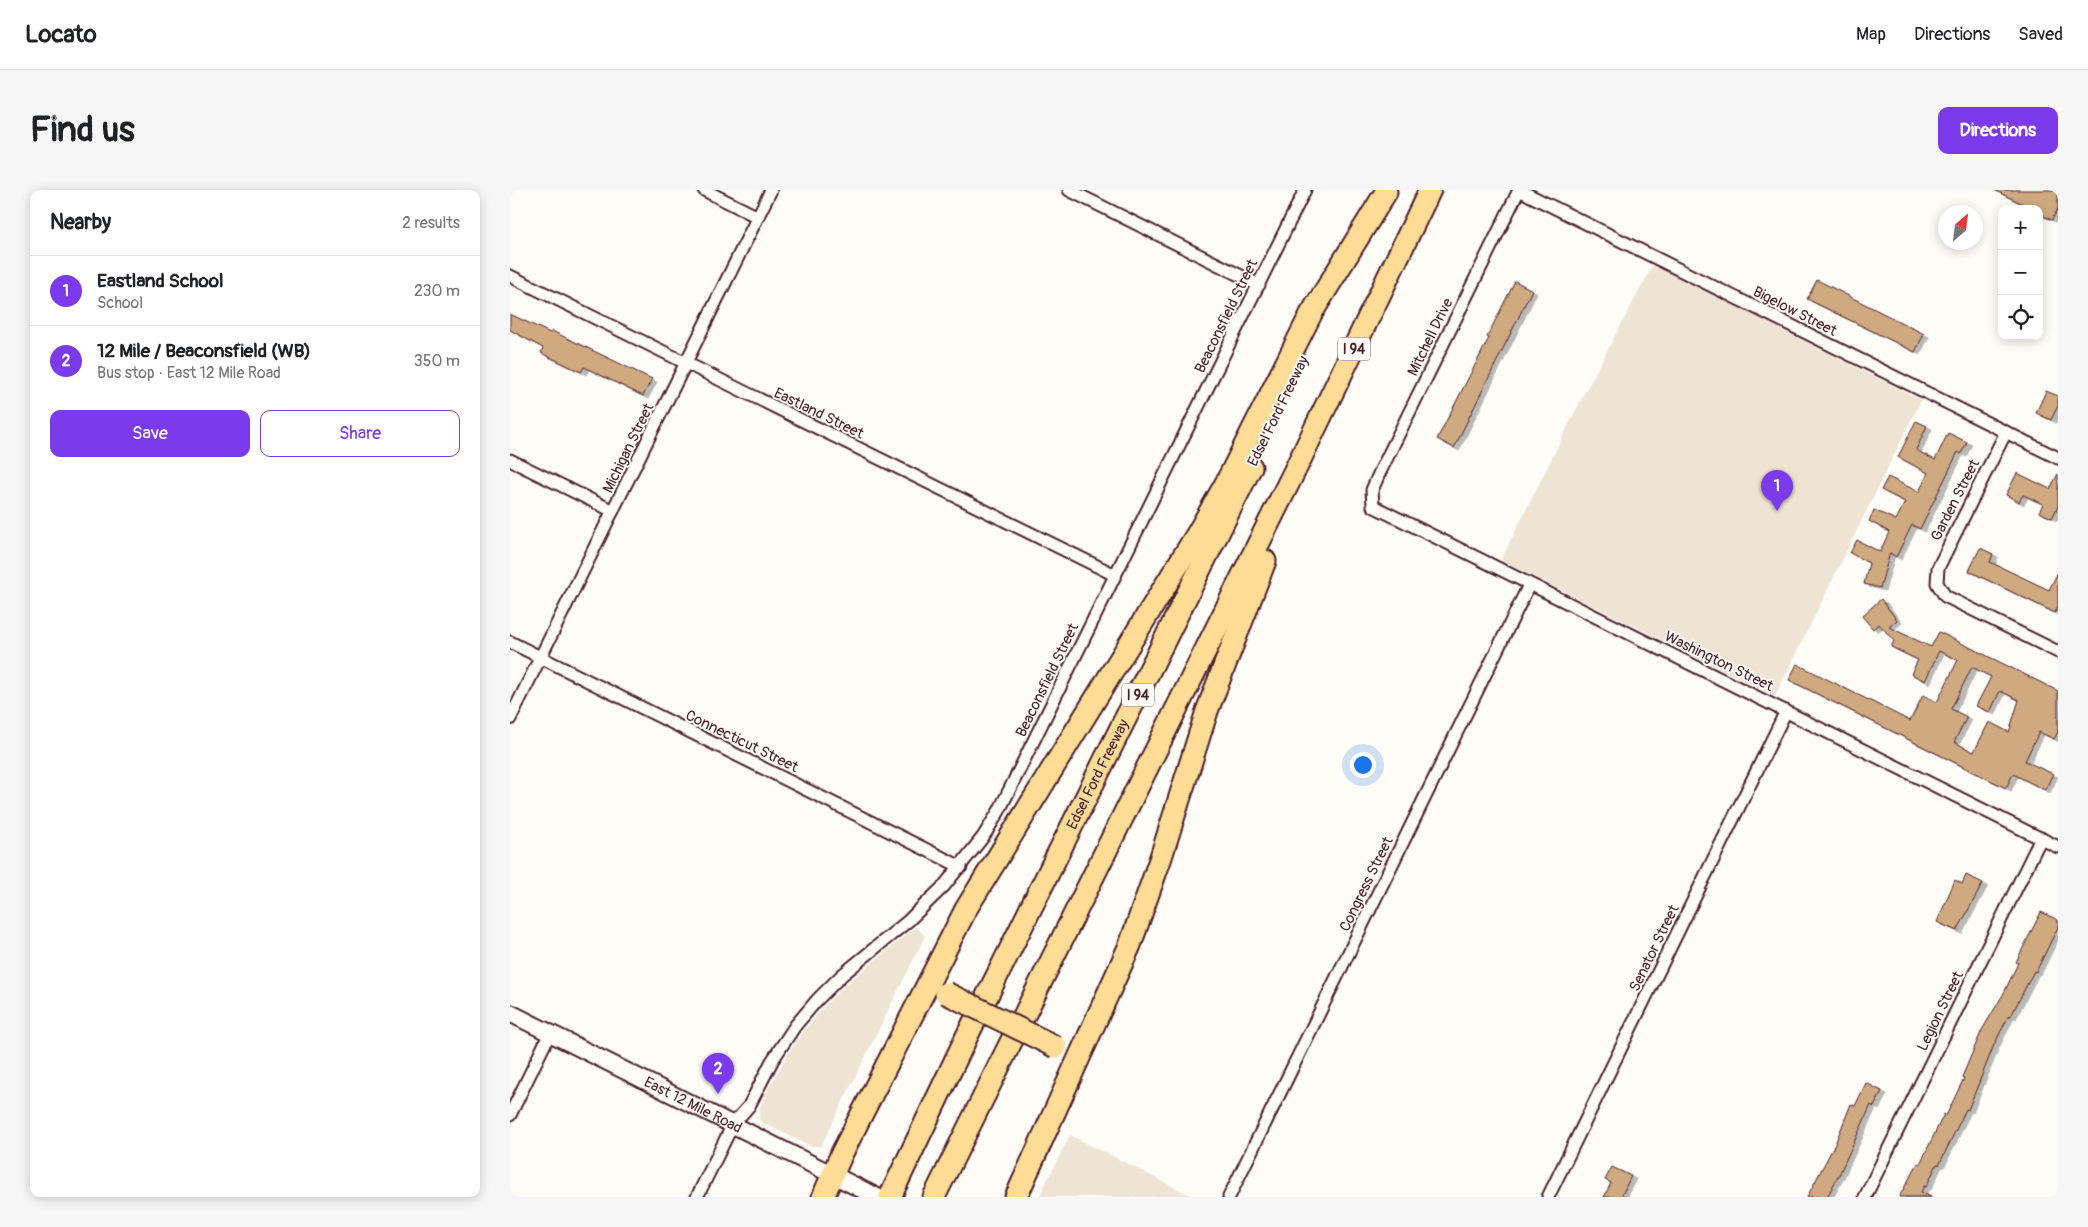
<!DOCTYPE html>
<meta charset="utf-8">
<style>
body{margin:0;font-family:Pangolin,sans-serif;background:#f6f6f6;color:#202124}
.controls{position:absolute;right:15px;top:15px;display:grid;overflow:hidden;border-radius:10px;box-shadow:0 2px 12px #0003}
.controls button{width:45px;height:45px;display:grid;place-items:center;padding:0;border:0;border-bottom:1px solid #e0e0e0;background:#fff;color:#202124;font:25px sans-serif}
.compass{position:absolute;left:1428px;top:15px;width:45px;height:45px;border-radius:50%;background:#fff;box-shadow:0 2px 12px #0003;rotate:28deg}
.you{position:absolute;left:852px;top:574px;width:18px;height:18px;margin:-12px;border:4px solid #fff;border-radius:50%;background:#1a73e8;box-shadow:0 0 0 8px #1a73e833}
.badge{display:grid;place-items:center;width:32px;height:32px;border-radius:50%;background:#7c3aed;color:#fff;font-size:16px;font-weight:700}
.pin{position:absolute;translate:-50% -41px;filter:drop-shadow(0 1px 2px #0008)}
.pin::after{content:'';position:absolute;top:26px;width:18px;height:15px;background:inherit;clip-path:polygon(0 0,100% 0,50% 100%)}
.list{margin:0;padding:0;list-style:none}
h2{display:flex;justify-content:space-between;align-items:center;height:65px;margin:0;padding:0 20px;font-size:21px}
h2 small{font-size:16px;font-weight:400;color:#757577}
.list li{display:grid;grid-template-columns:32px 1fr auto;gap:15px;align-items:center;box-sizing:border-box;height:70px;padding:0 20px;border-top:1px solid #e0e0e0}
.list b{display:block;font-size:19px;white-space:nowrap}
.list p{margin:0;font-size:16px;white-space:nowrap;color:#757577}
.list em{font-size:16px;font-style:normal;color:#757577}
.actions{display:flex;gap:10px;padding:15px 20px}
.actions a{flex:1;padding:11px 0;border:1px solid #7c3aed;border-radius:10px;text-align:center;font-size:18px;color:#7c3aed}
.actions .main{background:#7c3aed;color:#fff}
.icon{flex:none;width:28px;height:28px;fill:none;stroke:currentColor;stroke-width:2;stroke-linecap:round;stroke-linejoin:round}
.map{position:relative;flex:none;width:1548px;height:1007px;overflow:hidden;border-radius:10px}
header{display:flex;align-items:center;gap:30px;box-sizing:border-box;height:70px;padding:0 25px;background:#fff;border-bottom:1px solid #e0e0e0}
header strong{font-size:24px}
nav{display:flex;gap:28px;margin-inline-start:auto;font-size:18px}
.intro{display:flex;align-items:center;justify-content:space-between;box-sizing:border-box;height:120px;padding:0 30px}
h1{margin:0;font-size:35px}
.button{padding:12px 22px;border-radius:10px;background:#7c3aed;color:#fff;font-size:18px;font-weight:700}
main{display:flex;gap:30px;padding:0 30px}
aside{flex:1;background:#fff;border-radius:10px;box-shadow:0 2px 12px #0003}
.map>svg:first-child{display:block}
</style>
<header>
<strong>Locato</strong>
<nav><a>Map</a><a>Directions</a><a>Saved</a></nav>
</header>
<div class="intro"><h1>Find us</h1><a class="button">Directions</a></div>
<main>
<aside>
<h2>Nearby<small>2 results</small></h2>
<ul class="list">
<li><span class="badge">1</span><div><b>Eastland School</b><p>School</p></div><em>230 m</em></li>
<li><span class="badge">2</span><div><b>12 Mile / Beaconsfield (WB)</b><p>Bus stop · East 12 Mile Road</p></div><em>350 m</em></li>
</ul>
<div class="actions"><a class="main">Save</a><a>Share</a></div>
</aside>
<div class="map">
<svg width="1548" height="1007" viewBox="0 0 1548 1007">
<defs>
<filter id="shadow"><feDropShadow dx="5" dy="3" stdDeviation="0" flood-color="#0004"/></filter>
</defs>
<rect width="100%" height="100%" fill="#fdfcf7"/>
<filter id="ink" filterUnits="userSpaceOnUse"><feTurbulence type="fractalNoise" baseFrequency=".02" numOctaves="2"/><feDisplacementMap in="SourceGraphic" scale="10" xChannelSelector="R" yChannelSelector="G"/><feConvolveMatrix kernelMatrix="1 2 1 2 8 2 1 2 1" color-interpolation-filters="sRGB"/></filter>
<g filter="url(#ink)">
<g fill="#efe3d4">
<path d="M 1143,75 L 1411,210 L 1265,506 L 991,370 L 1074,204 Z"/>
<path d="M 406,737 L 415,746 L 311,956 L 301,956 L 253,933 L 249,929 L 250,918 L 258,899 L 278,864 L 298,836 L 319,811 L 339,792 Z"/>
<path d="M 560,945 L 684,1007 L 529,1007 Z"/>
</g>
<g fill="#cfaa81" stroke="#4a1f2b" fill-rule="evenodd" filter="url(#shadow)">
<path d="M 1484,0 L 1548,0 L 1548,18 L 1542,30 L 1529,24 L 1529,19 L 1523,19 Z"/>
<path d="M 1307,90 L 1414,144 L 1405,162 L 1297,109 Z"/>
<path d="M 1005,91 L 1022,100 L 944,258 L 927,249 L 979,148 L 977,147 Z"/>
<path d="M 0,124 L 40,143 L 42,141 L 142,189 L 133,206 L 74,177 L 71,182 L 31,163 L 33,158 L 0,140 Z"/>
<path d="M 1536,201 L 1548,206 L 1548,216 L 1541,230 L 1526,223 Z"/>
<path d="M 1406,231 L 1417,236 L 1406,260 L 1425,270 L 1438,243 L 1457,252 L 1451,264 L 1448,262 L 1410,339 L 1402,335 L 1386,367 L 1380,363 L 1370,398 L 1354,394 L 1359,373 L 1340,363 L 1347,350 L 1370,362 L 1379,342 L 1359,331 L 1364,320 L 1386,330 L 1395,312 L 1371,300 L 1378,287 L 1409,302 L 1418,283 L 1388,267 Z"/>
<path d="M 1507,283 L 1540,299 L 1548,284 L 1548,316 L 1542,328 L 1529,322 L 1533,314 L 1513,305 L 1509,312 L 1496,305 Z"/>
<path d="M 1470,358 L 1483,364 L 1480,372 L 1539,400 L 1548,382 L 1548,416 L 1545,423 L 1459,381 Z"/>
<path d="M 1371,409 L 1387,430 L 1379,437 L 1421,457 L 1429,442 L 1548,501 L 1548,542 L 1544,549 L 1529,542 L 1515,571 L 1543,584 L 1535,600 L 1503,584 L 1496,598 L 1279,490 L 1287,474 L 1400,531 L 1413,505 L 1427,512 L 1448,470 L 1429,461 L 1415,491 L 1401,484 L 1408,470 L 1381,457 L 1384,451 L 1369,434 L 1363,439 L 1352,426 ZM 1462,477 L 1481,487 L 1466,516 L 1480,522 L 1490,501 L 1509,510 L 1499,542 L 1479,532 L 1464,562 L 1444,552 L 1457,527 L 1441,519 Z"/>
<path d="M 1456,685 L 1473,693 L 1447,741 L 1427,732 L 1445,690 L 1452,694 Z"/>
<path d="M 1531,722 L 1548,730 L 1548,737 L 1526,782 L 1524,781 L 1501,826 L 1499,825 L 1484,855 L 1458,920 L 1456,919 L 1429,975 L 1427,974 L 1416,997 L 1414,996 L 1411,1002 L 1421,1007 L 1389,1007 L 1408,973 L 1410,974 L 1434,924 L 1436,926 L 1454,888 L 1452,887 L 1472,840 L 1494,803 L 1508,773 L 1506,772 Z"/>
<path d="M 1356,893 L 1372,901 L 1364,917 L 1361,915 L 1329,985 L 1317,1007 L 1297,1007 L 1325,954 L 1341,914 L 1345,916 Z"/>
<path d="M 1102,977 L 1121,986 L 1111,1007 L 1094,1007 L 1101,993 L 1095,990 Z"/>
</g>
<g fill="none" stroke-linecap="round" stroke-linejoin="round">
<defs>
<g id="street">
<path d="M 194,0 L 248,27"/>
<path d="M 559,0 L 749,95"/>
<path d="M 1009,0 L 869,284 L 862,300 L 863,316 L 1548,657"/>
<path d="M 1009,0 L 1548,268"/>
<path d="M 0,86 L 605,385"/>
<path d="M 1496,242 L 1428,378 L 1427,393 L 1435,406 L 1548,462"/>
<path d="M 0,270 L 103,321"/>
<path d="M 0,452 L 451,677"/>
<path d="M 0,529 L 261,0"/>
<path d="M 0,925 L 40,843"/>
<path d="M 187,1007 L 223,934 L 239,916 L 262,871 L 285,836 L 307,810 L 332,785 L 398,731 L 434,696 L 473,647 L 489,621 L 795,0"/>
<path d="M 719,1007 L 1019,395"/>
<path d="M 1038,1007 L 1276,521"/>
<path d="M 1355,1007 L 1531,648"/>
</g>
<g id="secondary">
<path id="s1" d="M 0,823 L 367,1007"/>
</g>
<g id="highway">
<path d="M 313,1007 L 332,963 L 456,719 L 689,341 L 715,295 L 801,124 L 876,2"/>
<path id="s2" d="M 380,1007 L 457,846 L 741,277"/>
<path d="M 424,1007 L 787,276 L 920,0"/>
<path d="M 506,1007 L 620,755 L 651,667 L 697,521 L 755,371"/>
</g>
</defs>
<use href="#street" stroke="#4a1f2b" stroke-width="15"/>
<use href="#secondary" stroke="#4a1f2b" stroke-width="20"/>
<use href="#highway" stroke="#4a1f2b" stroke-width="25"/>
<use href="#street" stroke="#fdfcf7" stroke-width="11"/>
<use href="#secondary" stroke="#fdfcf7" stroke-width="16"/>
<use href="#highway" stroke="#ffdd96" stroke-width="21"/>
<defs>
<path id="highway-bridge" d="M 436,803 L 546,857"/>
</defs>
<use href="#highway-bridge" stroke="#4a1f2b" stroke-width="25" stroke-linecap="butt"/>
<use href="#highway-bridge" stroke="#ffdd96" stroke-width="21"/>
</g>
</g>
<g text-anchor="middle" stroke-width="4" stroke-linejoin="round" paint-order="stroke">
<g fill="#fdfcf7" stroke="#806168" stroke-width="1">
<rect x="828" y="147.5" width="32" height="23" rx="4"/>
<rect x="612" y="493.5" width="32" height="23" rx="4"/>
</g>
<g font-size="14" font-weight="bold" fill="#4a1f2b">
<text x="844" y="164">I 94</text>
<text x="628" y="510">I 94</text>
</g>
<g font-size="15" fill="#4a1f2b" stroke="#fdfcf7">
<text transform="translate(1285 121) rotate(27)" y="5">Bigelow Street</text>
<text transform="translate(716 126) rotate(-64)" y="5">Beaconsfield Street</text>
<text transform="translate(920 147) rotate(-64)" y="5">Mitchell Drive</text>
<text transform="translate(768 221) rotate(-64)" y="5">Edsel Ford Freeway</text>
<text transform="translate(309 223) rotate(26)" y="5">Eastland Street</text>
<text transform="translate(118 258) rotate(-64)" y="5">Michigan Street</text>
<text transform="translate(1445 310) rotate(-63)" y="5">Garden Street</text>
<text transform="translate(1209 471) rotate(26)" y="5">Washington Street</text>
<text transform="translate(537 490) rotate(-64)" y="5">Beaconsfield Street</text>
<text transform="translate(232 551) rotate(26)" y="5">Connecticut Street</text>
<text dy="5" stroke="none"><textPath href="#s2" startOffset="471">Edsel Ford Freeway</textPath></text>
<text transform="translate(856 694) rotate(-64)" y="5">Congress Street</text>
<text transform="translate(1144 758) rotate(-64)" y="5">Senator Street</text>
<text transform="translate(1430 821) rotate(-64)" y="5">Legion Street</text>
<text dy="5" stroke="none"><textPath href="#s1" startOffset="205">East 12 Mile Road</textPath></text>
</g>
</g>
</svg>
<div class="controls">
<button>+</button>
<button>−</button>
<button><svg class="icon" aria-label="locate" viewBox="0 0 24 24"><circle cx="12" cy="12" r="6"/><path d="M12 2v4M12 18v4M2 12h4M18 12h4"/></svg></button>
</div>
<svg class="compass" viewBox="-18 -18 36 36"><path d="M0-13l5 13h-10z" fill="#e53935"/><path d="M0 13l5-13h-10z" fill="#757577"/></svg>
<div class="you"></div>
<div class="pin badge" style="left:1267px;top:321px">1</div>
<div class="pin badge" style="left:208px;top:904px">2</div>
</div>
</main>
